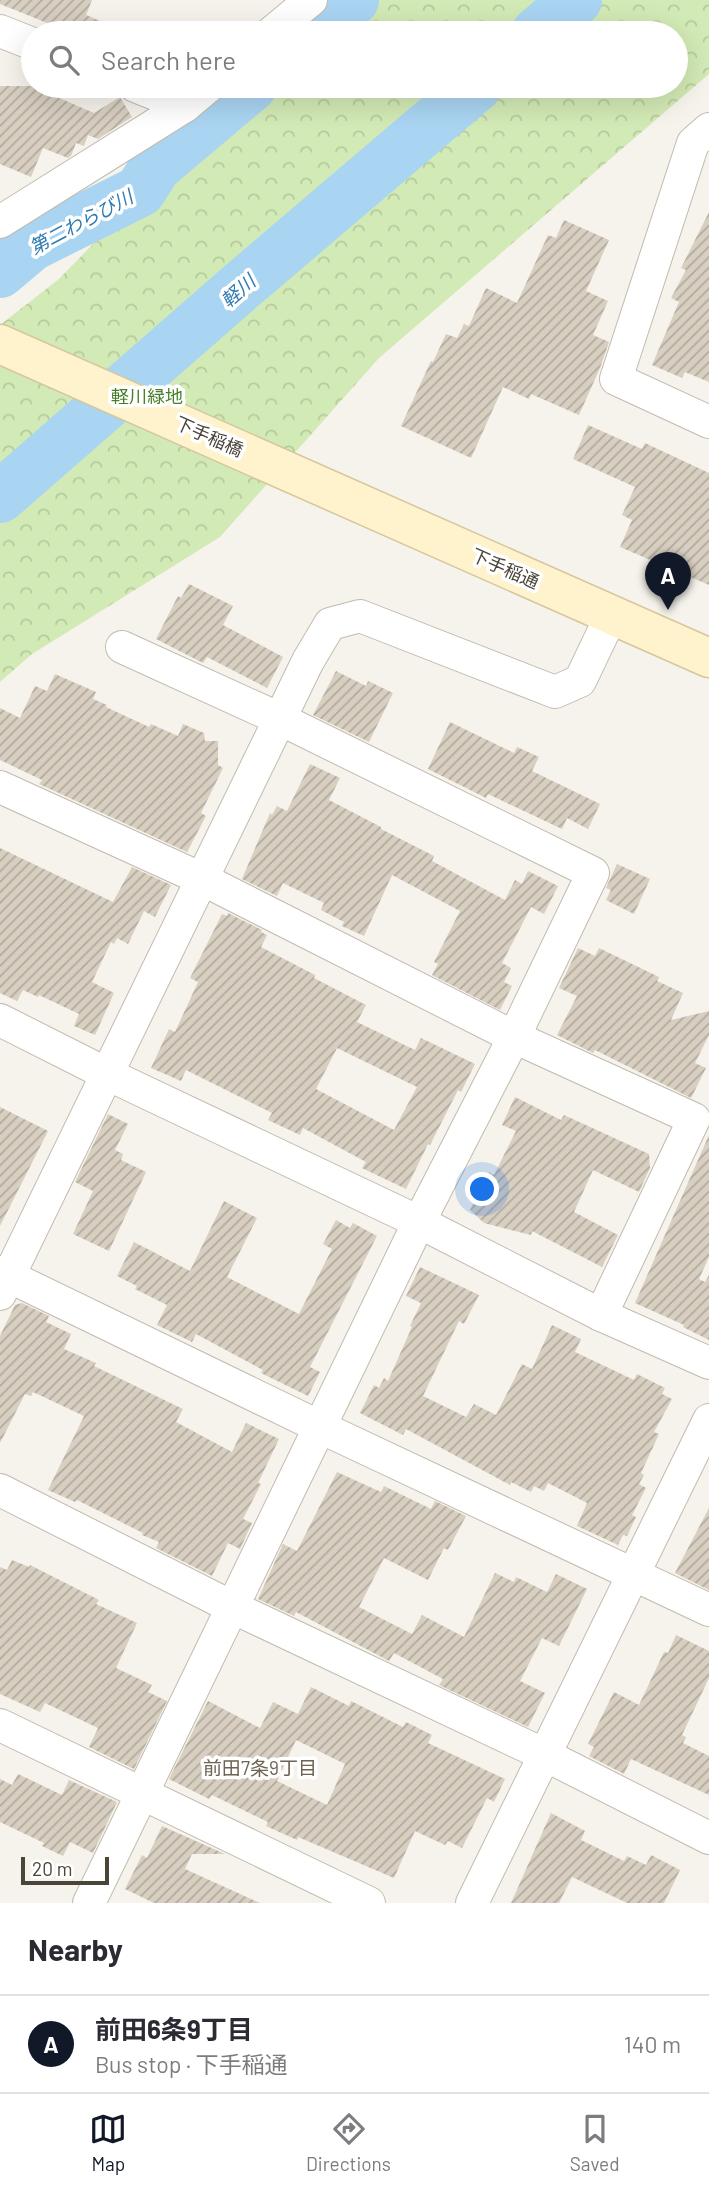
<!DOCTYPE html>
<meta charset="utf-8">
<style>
body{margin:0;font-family:Barlow,"Noto Sans JP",sans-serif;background:#f7f7f7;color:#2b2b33}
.scale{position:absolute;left:21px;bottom:18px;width:88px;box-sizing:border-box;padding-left:7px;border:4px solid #4b4439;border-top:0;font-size:19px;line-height:24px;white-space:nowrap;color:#4b4439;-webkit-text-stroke:5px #fff;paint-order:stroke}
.you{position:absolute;left:483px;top:1190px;width:24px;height:24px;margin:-18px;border:5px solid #fff;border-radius:50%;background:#1a73e8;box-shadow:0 0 0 10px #1a73e833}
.badge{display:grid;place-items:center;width:46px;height:46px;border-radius:50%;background:#111827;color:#fff;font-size:23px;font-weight:700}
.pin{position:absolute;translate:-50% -58px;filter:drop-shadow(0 2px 4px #0008)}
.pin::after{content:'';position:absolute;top:37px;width:24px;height:21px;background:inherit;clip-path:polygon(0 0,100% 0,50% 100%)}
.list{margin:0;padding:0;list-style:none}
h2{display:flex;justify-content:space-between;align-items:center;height:91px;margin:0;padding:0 28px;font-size:30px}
h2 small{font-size:23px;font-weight:400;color:#7c7c81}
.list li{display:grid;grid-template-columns:46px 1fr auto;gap:21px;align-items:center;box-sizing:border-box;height:98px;padding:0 28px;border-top:2px solid #e1e1e2}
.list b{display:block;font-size:26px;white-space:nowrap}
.list p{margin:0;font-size:23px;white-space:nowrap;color:#7c7c81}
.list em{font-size:23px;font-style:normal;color:#7c7c81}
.icon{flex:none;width:38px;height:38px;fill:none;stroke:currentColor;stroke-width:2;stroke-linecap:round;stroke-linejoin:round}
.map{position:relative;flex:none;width:709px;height:1903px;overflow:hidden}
.search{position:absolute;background:#fff;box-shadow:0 7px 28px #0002;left:21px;right:21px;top:21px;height:77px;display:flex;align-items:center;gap:18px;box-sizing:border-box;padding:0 24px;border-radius:38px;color:#7c7c81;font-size:26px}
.sheet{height:189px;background:#fff}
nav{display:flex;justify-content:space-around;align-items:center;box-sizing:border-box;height:98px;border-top:2px solid #e1e1e2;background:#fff;font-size:19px;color:#7c7c81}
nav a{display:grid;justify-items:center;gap:4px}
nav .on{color:#111827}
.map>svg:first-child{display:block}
</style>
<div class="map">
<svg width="709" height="1903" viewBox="0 0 709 1903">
<defs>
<pattern id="park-crowns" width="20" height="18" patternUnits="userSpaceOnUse" patternTransform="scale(1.75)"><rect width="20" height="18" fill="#d2eab5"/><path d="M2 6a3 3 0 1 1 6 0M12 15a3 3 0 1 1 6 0" fill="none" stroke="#b6ca9c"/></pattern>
<pattern id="building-hatch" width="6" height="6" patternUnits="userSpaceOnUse" patternTransform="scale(1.75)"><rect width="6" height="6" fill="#d8cfc1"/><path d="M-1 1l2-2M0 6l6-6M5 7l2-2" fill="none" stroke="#b1aa9e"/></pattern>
</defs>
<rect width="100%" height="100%" fill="#f6f3ec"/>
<path fill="url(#park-crowns)" d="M 353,0 L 709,0 L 709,74 L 379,358 L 220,537 L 32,654 L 0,682 L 0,325 L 59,279 L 220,113 L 252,86 L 676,86 L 676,33 L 314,33 Z"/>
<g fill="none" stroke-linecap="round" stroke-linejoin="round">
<g stroke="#a9d4f2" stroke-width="52">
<path d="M 314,33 L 353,0"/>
<path d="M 537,33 L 576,0"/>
<path d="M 0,272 L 32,245 L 140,191 L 156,166 L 251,86"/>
<path d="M 0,497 L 239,288 L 476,86"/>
</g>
</g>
<g fill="url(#building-hatch)" fill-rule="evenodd">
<path d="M 0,0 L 92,0 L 86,15 L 129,33 L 72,33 L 0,4 Z"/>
<path d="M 0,86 L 61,86 L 57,97 L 94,113 L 120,97 L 132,117 L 98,139 L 88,135 L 84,146 L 76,143 L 71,156 L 68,158 L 43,148 L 31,177 L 0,164 Z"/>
<path d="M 709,212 L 709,382 L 685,372 L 682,378 L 652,365 L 679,302 L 671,298 L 686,270 L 681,268 Z"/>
<path d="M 564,220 L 609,240 L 586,291 L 608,301 L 593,335 L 609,342 L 600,368 L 579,415 L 531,394 L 529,399 L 503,387 L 471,458 L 401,426 L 431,361 L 433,362 L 446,334 L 457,338 L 464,324 L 469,326 L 486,288 L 517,303 L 548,235 L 556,238 Z"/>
<path d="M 588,425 L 642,449 L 645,443 L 709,473 L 709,585 L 620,547 L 632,520 L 622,515 L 635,487 L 573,459 Z"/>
<path d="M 189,584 L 233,606 L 223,625 L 283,657 L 267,688 L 207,657 L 203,663 L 156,639 L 178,596 L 181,598 Z"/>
<path d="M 336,671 L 366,686 L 368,681 L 393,693 L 369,742 L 313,715 Z"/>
<path d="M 55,674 L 96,692 L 93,699 L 107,705 L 106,707 L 149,727 L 151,724 L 178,736 L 183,724 L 204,733 L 205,741 L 218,741 L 218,765 L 223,768 L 201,813 L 206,816 L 187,852 L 50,789 L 39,784 L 42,780 L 0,760 L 0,708 L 20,718 L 35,686 L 47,691 Z"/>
<path d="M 450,722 L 514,753 L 517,747 L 539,757 L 532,771 L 600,804 L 588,829 L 567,818 L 562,829 L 488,794 L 486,798 L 428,769 Z"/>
<path d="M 310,764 L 340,778 L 329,800 L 381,827 L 381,829 L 434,856 L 432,861 L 505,900 L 515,880 L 522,884 L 528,871 L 558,886 L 544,914 L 531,907 L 502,963 L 511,968 L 504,982 L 512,986 L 500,1010 L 432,975 L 438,964 L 434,962 L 460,911 L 392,875 L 364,936 L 342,926 L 344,922 L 321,910 L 324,903 L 283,883 L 277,896 L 242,879 L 270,813 L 272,815 L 277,806 L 287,811 Z"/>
<path d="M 0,848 L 113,902 L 132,867 L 171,885 L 155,917 L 144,911 L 128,944 L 117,938 L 114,944 L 111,942 L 92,982 L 114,993 L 95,1035 L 74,1026 L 79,1014 L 39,995 L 38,997 L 23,990 L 17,1001 L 0,993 Z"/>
<path d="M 617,864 L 650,879 L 634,914 L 606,900 L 611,890 L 606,888 Z"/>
<path d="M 228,913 L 262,930 L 261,932 L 267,935 L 261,947 L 315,975 L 314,978 L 366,1005 L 357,1022 L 415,1050 L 421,1038 L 475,1064 L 461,1092 L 458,1090 L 430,1145 L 428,1144 L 406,1189 L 362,1168 L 366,1162 L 303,1128 L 300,1135 L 268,1120 L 272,1113 L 186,1070 L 181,1081 L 151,1068 L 169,1029 L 175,1032 L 198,982 L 190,978 L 222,914 L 227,916 ZM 337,1048 L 417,1087 L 394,1130 L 316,1089 Z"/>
<path d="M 578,948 L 595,956 L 599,948 L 659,977 L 657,981 L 683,993 L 671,1020 L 709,1011 L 709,1035 L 695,1063 L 706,1068 L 691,1098 L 595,1050 L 593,1053 L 557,1035 L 577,996 L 559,988 Z"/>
<path d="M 515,1097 L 561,1120 L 564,1115 L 649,1154 L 650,1168 L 639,1192 L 593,1170 L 574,1212 L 618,1235 L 602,1267 L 532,1231 L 531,1235 L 484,1223 L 470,1210 L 489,1172 L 494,1175 L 516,1131 L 502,1125 Z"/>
<path d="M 0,1107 L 48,1131 L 0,1226 Z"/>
<path d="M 108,1114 L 128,1124 L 115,1150 L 123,1154 L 121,1160 L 146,1172 L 109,1251 L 73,1234 L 93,1191 L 75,1182 Z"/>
<path d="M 709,1135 L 709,1257 L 699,1279 L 705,1282 L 709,1275 L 709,1340 L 683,1327 L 684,1325 L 635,1303 Z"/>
<path d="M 224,1201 L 257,1218 L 227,1277 L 299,1314 L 332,1249 L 323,1244 L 336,1220 L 350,1228 L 353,1223 L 377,1236 L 310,1367 L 320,1372 L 308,1396 L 261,1373 L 263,1370 L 196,1334 L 192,1342 L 157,1325 L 167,1305 L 135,1289 L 137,1286 L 117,1276 L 134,1242 L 190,1271 Z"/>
<path d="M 420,1267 L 479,1295 L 464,1324 L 459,1321 L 423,1396 L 466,1417 L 474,1404 L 496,1415 L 522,1364 L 532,1369 L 552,1325 L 581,1339 L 575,1352 L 634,1380 L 637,1374 L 665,1388 L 662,1394 L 672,1399 L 654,1432 L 659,1434 L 641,1473 L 644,1475 L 639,1484 L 646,1488 L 632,1515 L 636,1517 L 627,1536 L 623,1535 L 618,1545 L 577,1526 L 587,1503 L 548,1483 L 544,1491 L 534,1486 L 531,1492 L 511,1482 L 510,1485 L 406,1429 L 403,1435 L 360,1413 L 374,1385 L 379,1388 L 384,1378 L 388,1381 L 412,1327 L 410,1326 L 421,1303 L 406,1296 Z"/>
<path d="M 22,1303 L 49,1316 L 46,1322 L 71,1334 L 64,1349 L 96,1363 L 94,1366 L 183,1409 L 176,1422 L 232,1452 L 246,1423 L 279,1439 L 258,1483 L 261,1484 L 243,1519 L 252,1523 L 240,1549 L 228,1543 L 212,1576 L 156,1548 L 159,1542 L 142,1535 L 143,1533 L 77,1500 L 75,1502 L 48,1490 L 84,1416 L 33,1392 L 31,1396 L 25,1394 L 0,1443 L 0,1336 L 15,1305 Z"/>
<path d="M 337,1472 L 381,1492 L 384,1486 L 431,1509 L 435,1501 L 466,1516 L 448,1550 L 444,1548 L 428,1580 L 384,1558 L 359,1607 L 412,1634 L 422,1615 L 464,1637 L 495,1573 L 514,1582 L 516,1577 L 547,1592 L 556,1574 L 587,1589 L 559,1646 L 542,1638 L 520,1681 L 545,1693 L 528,1727 L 439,1685 L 443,1679 L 394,1653 L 389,1661 L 296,1612 L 294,1616 L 258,1599 L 283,1544 L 297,1551 Z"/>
<path d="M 709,1508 L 709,1590 L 675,1573 Z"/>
<path d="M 12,1560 L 29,1567 L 30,1565 L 99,1600 L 96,1604 L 137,1623 L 116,1668 L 152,1685 L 148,1692 L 167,1701 L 134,1769 L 89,1747 L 98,1728 L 45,1703 L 40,1712 L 0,1694 L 0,1567 L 7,1570 Z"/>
<path d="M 676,1635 L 709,1651 L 709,1678 L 682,1735 L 686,1737 L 683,1743 L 709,1756 L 709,1795 L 631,1759 L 624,1774 L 589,1756 L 594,1747 L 588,1744 L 614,1692 L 639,1705 L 664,1652 L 668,1653 Z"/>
<path d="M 311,1687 L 349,1706 L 351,1701 L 403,1727 L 406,1722 L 432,1735 L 428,1743 L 505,1779 L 494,1802 L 487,1798 L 462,1848 L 448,1841 L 445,1845 L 415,1831 L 394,1878 L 298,1837 L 297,1840 L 266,1826 L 268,1822 L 212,1795 L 209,1799 L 169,1779 L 208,1701 L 260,1728 L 273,1702 L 298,1714 ZM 296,1740 L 345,1764 L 327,1805 L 277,1781 Z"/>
<path d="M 18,1774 L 62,1795 L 69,1780 L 117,1802 L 93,1853 L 70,1842 L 63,1856 L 42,1846 L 44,1843 L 0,1822 L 0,1779 L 12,1785 Z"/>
<path d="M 551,1813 L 585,1831 L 581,1840 L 624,1861 L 627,1856 L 646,1865 L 651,1855 L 680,1870 L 664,1903 L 627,1903 L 572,1877 L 559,1903 L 511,1903 Z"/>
<path d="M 162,1826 L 225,1854 L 192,1854 L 185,1869 L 260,1903 L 154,1903 L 125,1889 L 142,1855 L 147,1858 Z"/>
</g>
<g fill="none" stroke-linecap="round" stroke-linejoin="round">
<defs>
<g id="minor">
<path d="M 0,31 L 33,44"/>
<path d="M 271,33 L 311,0"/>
<path d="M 135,86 L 185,106"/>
<path d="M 709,129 L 693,143 L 616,379 L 709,422"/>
<path d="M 0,222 L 185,106 L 209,86"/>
<path d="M 0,787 L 202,879 L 514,1037 L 694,1119 L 601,1315"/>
<path d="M 0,1020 L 107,1074 L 419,1222 L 601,1315 L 709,1363"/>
<path d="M 0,1272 L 320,1427 L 709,1610"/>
<path d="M 0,1294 L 308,661 L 330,624 L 360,616 L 555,692 L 580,681 L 611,616"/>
<path d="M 0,1490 L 232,1607 L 545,1755 L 709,1838"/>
<path d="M 0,1725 L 369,1903"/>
<path d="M 89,1903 L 419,1222 L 514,1037 L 593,873 L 280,719 L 122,647"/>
<path d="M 472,1903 L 709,1420"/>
</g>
<path id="secondary" d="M 0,344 L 709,658"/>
</defs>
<use href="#minor" stroke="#c2bbae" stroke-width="34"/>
<use href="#secondary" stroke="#d6c79b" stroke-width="41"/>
<use href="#minor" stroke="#fff" stroke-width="32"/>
<use href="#secondary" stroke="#fff3cd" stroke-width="38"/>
</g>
<g text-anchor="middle" stroke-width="7" stroke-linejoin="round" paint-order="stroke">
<g font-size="18" fill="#4a7f2a" stroke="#fff">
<text x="147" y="403">軽川緑地</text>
</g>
<g font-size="18" fill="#4b4439" stroke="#fff">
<text transform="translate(209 437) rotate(24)" y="6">下手稲橋</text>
<text transform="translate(505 569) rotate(24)" y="6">下手稲通</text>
</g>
<g font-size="19" font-style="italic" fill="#2e7ab2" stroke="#fff">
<text transform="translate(81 222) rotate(-28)" y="7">第二わらび川</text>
<text transform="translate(238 291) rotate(-41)" y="7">軽川</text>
</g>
<g font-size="19" fill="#6e6250" stroke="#fff">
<text x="260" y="1775">前田7条9丁目</text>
</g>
</g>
</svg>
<div class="scale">20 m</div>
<div class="you"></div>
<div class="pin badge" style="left:668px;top:610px">A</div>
<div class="search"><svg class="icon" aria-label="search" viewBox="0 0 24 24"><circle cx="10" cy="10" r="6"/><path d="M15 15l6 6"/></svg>Search here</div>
</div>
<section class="sheet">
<h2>Nearby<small></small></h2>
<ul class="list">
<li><span class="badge">A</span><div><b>前田6条9丁目</b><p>Bus stop · 下手稲通</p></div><em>140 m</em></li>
</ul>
</section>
<nav>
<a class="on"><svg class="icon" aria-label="map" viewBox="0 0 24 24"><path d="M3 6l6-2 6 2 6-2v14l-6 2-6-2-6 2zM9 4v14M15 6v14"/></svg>Map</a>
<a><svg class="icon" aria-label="directions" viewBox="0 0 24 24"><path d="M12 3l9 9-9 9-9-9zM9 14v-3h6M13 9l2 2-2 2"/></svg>Directions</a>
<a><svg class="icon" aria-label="saved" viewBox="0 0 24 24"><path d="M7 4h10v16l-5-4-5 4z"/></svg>Saved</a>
</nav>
